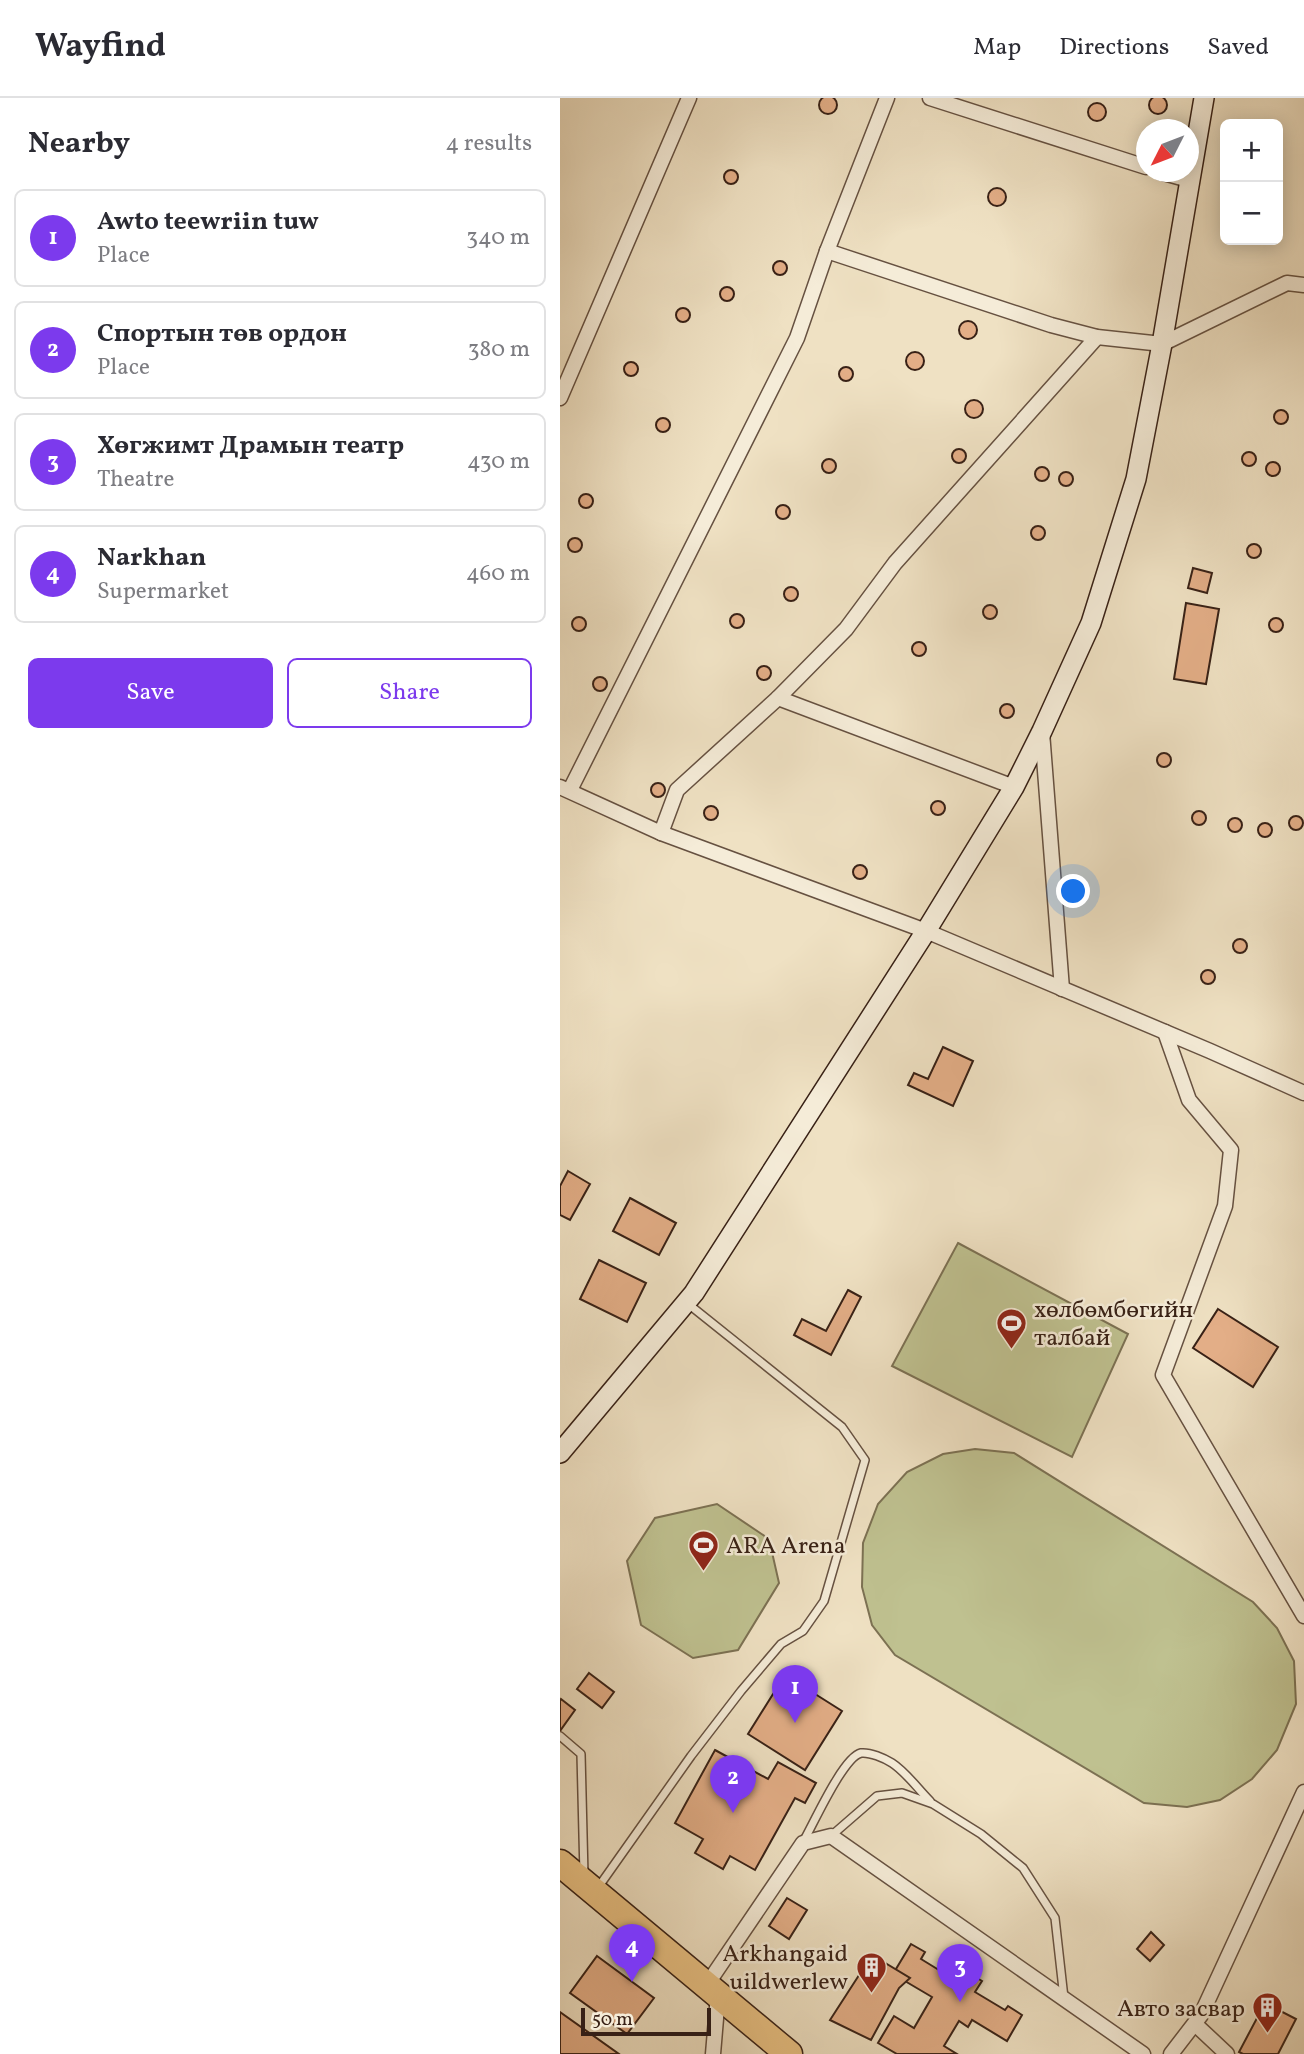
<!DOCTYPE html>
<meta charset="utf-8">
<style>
body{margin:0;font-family:Vollkorn,serif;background:#f7f7f7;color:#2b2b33}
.controls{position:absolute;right:21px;top:21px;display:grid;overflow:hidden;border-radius:10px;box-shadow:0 4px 18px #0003}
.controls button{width:63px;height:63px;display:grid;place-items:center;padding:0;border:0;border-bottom:2px solid #e1e1e2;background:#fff;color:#2b2b33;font:35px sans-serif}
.compass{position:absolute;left:576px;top:21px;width:63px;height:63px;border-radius:50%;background:#fff;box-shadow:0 4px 18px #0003;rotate:228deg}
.scale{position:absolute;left:21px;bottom:18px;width:130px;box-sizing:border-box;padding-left:7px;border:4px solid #382116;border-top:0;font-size:19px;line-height:24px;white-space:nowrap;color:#382116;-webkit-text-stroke:5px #f5ecd8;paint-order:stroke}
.you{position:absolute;left:514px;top:794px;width:24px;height:24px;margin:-18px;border:5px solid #fff;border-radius:50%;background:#1a73e8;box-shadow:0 0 0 10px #1a73e833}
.badge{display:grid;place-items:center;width:46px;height:46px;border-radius:50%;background:#7c3aed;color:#fff;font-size:23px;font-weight:700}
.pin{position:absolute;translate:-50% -58px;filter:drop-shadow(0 2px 4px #0008)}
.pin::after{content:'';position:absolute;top:37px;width:24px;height:21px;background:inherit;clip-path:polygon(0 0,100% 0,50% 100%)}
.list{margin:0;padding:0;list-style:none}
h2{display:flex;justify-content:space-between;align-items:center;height:91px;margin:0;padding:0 28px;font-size:30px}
h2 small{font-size:23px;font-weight:400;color:#7c7c81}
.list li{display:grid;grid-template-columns:46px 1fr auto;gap:21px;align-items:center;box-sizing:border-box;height:98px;margin:0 14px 14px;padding:0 14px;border:2px solid #e1e1e2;border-radius:10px}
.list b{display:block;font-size:26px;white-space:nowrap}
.list p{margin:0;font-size:23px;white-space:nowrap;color:#7c7c81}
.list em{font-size:23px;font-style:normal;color:#7c7c81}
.actions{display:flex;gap:14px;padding:21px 28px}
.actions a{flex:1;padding:16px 0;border:2px solid #7c3aed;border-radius:10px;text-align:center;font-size:24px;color:#7c3aed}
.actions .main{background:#7c3aed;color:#fff}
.map{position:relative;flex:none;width:744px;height:1956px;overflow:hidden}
header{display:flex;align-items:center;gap:42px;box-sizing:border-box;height:98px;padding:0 35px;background:#fff;border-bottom:2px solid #e1e1e2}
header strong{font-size:33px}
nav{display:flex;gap:38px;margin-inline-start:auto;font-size:24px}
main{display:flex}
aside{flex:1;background:#fff}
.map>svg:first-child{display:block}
</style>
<header>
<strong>Wayfind</strong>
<nav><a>Map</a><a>Directions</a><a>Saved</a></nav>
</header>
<main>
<aside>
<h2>Nearby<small>4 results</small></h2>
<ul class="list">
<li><span class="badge">1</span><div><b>Awto teewriin tuw</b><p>Place</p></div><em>340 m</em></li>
<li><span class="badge">2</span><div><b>Спортын төв ордон</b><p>Place</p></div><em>380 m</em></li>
<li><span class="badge">3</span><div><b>Хөгжимт Драмын театр</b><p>Theatre</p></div><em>430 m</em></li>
<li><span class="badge">4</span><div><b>Narkhan</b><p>Supermarket</p></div><em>460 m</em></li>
</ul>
<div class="actions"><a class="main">Save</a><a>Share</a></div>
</aside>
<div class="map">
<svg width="744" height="1956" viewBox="0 0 744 1956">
<rect width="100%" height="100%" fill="#efe1c3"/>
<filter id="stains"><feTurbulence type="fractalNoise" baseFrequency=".00286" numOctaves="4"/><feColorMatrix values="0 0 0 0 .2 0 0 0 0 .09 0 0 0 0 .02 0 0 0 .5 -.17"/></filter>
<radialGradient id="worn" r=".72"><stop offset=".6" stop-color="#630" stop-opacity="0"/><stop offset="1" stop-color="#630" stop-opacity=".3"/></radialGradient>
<g fill="#bfc190" stroke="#7c7153" stroke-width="2">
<path d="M 398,1145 L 568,1236 L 512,1359 L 332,1268 Z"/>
<path d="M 415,1351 L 454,1355 L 693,1504 L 717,1530 L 734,1563 L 736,1606 L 717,1652 L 692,1681 L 660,1702 L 627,1709 L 584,1705 L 335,1557 L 312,1527 L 302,1489 L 303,1445 L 318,1406 L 347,1374 L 383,1356 Z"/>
<path d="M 157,1406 L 209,1441 L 219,1485 L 178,1552 L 133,1560 L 81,1527 L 67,1463 L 95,1420 Z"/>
</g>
<g fill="#e3ae87" stroke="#382116" stroke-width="2">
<circle cx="598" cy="7" r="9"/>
<circle cx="268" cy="7" r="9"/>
<circle cx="537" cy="14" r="9"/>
<circle cx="171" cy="79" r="7"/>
<circle cx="437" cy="99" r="9"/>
<circle cx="220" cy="170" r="7"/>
<circle cx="167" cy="196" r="7"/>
<circle cx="123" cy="217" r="7"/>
<circle cx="408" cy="232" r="9"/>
<circle cx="355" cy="263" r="9"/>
<circle cx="71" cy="271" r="7"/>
<circle cx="286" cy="276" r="7"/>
<circle cx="414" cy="311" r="9"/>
<circle cx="721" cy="319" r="7"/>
<circle cx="103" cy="327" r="7"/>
<circle cx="399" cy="358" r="7"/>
<circle cx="689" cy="361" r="7"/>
<circle cx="269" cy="368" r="7"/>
<circle cx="713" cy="371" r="7"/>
<circle cx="482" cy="376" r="7"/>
<circle cx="506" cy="381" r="7"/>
<circle cx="26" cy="403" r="7"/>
<circle cx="223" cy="414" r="7"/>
<circle cx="478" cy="435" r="7"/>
<circle cx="15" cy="447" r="7"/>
<circle cx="694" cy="453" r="7"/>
<path d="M 633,470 L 652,475 L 647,495 L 628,490 Z"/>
<circle cx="231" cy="496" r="7"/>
<path d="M 626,505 L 659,511 L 646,586 L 614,581 Z"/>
<circle cx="430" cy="514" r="7"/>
<circle cx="177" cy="523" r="7"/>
<circle cx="19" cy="526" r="7"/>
<circle cx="716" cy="527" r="7"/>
<circle cx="359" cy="551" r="7"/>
<circle cx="204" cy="575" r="7"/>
<circle cx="40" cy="586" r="7"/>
<circle cx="447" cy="613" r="7"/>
<circle cx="604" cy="662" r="7"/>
<circle cx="98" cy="692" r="7"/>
<circle cx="378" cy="710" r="7"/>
<circle cx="151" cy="715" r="7"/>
<circle cx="639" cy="720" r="7"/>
<circle cx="736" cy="725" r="7"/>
<circle cx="675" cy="727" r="7"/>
<circle cx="705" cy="732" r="7"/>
<circle cx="300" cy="774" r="7"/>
<circle cx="680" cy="848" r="7"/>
<circle cx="648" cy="879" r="7"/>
<path d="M 383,949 L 413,963 L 393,1008 L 348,987 L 354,975 L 368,981 Z"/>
<path d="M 8,1073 L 30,1086 L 10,1122 L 0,1117 L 0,1088 Z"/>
<path d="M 70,1100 L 116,1125 L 99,1157 L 53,1133 Z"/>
<path d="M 39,1162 L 86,1185 L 67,1224 L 20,1201 Z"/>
<path d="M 288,1192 L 301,1199 L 271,1257 L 234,1237 L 242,1221 L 266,1233 Z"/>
<path d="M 658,1211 L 718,1249 L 693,1289 L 633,1250 Z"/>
<path d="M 29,1575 L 54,1594 L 42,1610 L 17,1591 Z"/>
<path d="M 225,1577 L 282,1613 L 245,1672 L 188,1636 Z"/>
<path d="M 1,1601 L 15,1612 L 0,1633 L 0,1603 Z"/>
<path d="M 155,1652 L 208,1681 L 218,1664 L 256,1685 L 245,1705 L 235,1700 L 195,1772 L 170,1758 L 163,1771 L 135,1755 L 143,1741 L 115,1725 Z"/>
<path d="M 227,1800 L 247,1812 L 229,1841 L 209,1828 Z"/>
<path d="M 591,1834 L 604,1847 L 590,1863 L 577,1851 Z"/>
<path d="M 351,1846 L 365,1854 L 361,1861 L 387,1877 L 394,1866 L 422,1883 L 415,1894 L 445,1912 L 448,1908 L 462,1917 L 447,1943 L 412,1922 L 408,1929 L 399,1923 L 384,1948 L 397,1956 L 337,1956 L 318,1945 L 334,1918 L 354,1930 L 372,1899 L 333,1876 Z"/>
<path d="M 312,1857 L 350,1880 L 339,1890 L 311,1942 L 270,1922 Z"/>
<path d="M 37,1858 L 94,1900 L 67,1936 L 10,1895 Z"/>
<path d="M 705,1905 L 736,1921 L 718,1956 L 683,1956 L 679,1954 Z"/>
<path d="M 0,1914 L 59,1956 L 0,1956 Z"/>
</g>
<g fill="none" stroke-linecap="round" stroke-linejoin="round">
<defs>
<g id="lane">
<path d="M 0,1638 L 21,1656 L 24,1777"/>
<path d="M 271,1738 L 317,1698 L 342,1695 L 373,1706 L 421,1736 L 463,1770 L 495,1820 L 504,1900"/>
<path d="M 243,1744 C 253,1727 283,1659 301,1655 C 310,1654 324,1660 332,1665 C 346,1674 358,1691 370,1703"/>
<path d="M 37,1791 L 131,1658 L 181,1593 L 221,1546 L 243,1533 L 264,1503 L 305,1362 L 282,1329 L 127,1205"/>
</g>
<g id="street">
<path d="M 370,0 L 586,69"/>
<path d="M 600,74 L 629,82"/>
<path d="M 267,153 L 491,227 L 537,239 L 602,246 L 727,185 L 744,187"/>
<path d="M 0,300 L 129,0"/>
<path d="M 218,600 L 454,689"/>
<path d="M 482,634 L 502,891"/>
<path d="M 0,689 L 101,735 L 366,833 L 650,953 L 744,995"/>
<path d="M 10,692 L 237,240 L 267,153 L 327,0"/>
<path d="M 101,735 L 117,692 L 218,600 L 286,531 L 335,465 L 537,239"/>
<path d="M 605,934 L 629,1002 L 671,1052 L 665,1108 L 603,1277 L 744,1518"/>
<path d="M 146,1888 L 243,1745 L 271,1738 L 583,1956"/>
<path d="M 635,1926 L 667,1956"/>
<path d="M 153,1956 L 158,1897"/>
<path d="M 611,1956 L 641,1917 L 744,1694"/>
</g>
<path id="secondary" d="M 0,1355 L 134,1195 L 366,833 L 454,689 L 482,633 L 531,525 L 576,381 L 602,246 L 644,0"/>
<path id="highway" d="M 0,1765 L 229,1956"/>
</defs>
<use href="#lane" stroke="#665141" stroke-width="10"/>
<use href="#street" stroke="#665141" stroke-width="17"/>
<use href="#secondary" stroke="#382116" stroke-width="22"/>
<use href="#highway" stroke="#382116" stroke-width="29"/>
<use href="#lane" stroke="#f5ecd8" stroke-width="7"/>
<use href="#street" stroke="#f5ecd8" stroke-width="14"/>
<use href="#secondary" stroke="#f5ecd8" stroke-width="19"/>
<use href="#highway" stroke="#e8c082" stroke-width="26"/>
</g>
<defs>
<symbol id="stadium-pin" viewBox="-11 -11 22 30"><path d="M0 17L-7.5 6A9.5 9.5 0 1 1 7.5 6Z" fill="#8f2418" stroke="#f5ecd8"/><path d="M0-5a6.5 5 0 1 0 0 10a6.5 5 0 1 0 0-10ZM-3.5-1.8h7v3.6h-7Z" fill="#fff"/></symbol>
<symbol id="building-pin" viewBox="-11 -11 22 30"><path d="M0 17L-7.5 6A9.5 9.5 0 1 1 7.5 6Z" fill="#8f2418" stroke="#f5ecd8"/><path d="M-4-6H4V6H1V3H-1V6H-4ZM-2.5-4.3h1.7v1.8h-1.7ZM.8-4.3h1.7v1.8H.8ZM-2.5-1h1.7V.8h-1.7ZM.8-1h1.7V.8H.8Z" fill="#fff"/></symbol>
</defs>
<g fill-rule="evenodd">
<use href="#stadium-pin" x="434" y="1208" width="35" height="47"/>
<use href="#stadium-pin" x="126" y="1430" width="35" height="47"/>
<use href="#building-pin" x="294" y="1852" width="35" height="47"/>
<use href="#building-pin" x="690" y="1892" width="35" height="47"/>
</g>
<g text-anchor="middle" stroke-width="5" stroke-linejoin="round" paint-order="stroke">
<g font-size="24" fill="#382116" stroke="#f5ecd8" text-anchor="start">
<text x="474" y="1219">хөлбөмбөгийн<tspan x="474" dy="28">талбай</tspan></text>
<text x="166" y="1455">ARA Arena</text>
<text x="288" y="1863" text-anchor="end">Arkhangaid<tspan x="288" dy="28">uildwerlew</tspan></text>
<text x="685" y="1918" text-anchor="end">Авто засвар</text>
</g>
</g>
<rect width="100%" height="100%" filter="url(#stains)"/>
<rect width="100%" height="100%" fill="url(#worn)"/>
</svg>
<div class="controls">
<button>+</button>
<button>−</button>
</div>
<svg class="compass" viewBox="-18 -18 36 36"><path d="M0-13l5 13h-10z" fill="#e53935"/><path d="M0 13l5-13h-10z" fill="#7c7c81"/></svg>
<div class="scale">50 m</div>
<div class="you"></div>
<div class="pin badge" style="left:235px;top:1625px">1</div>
<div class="pin badge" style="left:173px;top:1715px">2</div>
<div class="pin badge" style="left:400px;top:1904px">3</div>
<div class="pin badge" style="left:72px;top:1884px">4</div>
</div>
</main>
